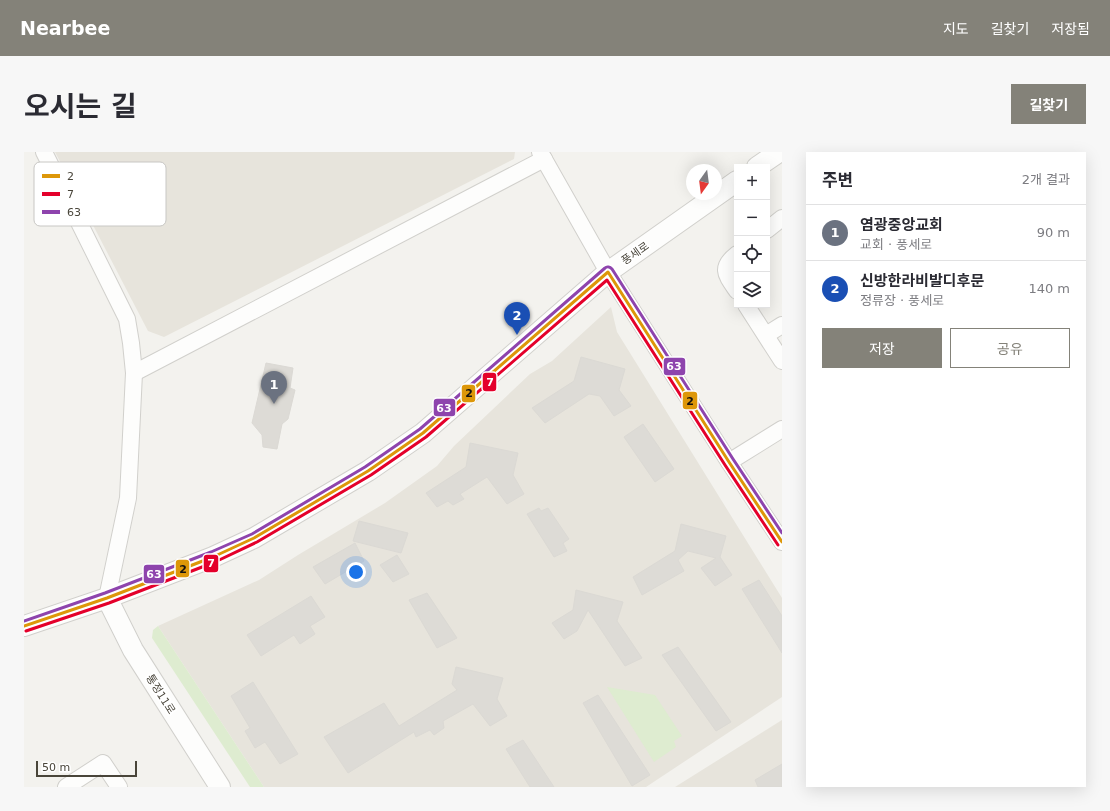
<!DOCTYPE html>
<html lang="ko">
<meta charset="utf-8">
<style>
body{margin:0;font-family:"DejaVu Sans","Noto Sans KR",sans-serif;background:#f7f7f7;color:#2b2b33}
.controls{position:absolute;right:12px;top:12px;display:grid;overflow:hidden;border-radius:0px;box-shadow:0 4px 16px #0002}
.controls button{width:36px;height:36px;display:grid;place-items:center;padding:0;border:0;border-bottom:1px solid #e1e1e2;background:#fff;color:#2b2b33;font:20px sans-serif}
.compass{position:absolute;left:662px;top:12px;width:36px;height:36px;border-radius:50%;background:#fff;box-shadow:0 4px 16px #0002;rotate:194deg}
.scale{position:absolute;left:12px;bottom:10px;width:101px;box-sizing:border-box;padding-left:4px;border:2px solid #49453a;border-top:0;font-size:11px;line-height:14px;white-space:nowrap;color:#49453a;-webkit-text-stroke:3px #fff;paint-order:stroke}
.you{position:absolute;left:332px;top:420px;width:14px;height:14px;margin:-10px;border:3px solid #fff;border-radius:50%;background:#1a73e8;box-shadow:0 0 0 6px #1a73e833}
.badge{display:grid;place-items:center;width:26px;height:26px;border-radius:50%;background:#848279;color:#fff;font-size:13px;font-weight:700}
.pin{position:absolute;translate:-50% -33px;filter:drop-shadow(0 1px 2px #0008)}
.pin::after{content:'';position:absolute;top:21px;width:14px;height:12px;background:inherit;clip-path:polygon(0 0,100% 0,50% 100%)}
.list{margin:0;padding:0;list-style:none}
h2{display:flex;justify-content:space-between;align-items:center;height:52px;margin:0;padding:0 16px;font-size:17px}
h2 small{font-size:13px;font-weight:400;color:#7c7c81}
.list li{display:grid;grid-template-columns:26px 1fr auto;gap:12px;align-items:center;box-sizing:border-box;height:56px;padding:0 16px;border-top:1px solid #e1e1e2}
.list b{display:block;font-size:15px;white-space:nowrap}
.list p{margin:0;font-size:13px;white-space:nowrap;color:#7c7c81}
.list em{font-size:13px;font-style:normal;color:#7c7c81}
.actions{display:flex;gap:8px;padding:12px 16px}
.actions a{flex:1;padding:9px 0;border:1px solid #848279;border-radius:0px;text-align:center;font-size:14px;color:#848279}
.actions .main{background:#848279;color:#fff}
.icon{flex:none;width:22px;height:22px;fill:none;stroke:currentColor;stroke-width:2;stroke-linecap:round;stroke-linejoin:round}
.map{position:relative;flex:none;width:758px;height:635px;overflow:hidden;border-radius:0px}
header{display:flex;align-items:center;gap:24px;box-sizing:border-box;height:56px;padding:0 20px;background:#848279;color:#fff}
header strong{font-size:19px}
nav{display:flex;gap:22px;margin-inline-start:auto;font-size:14px}
.intro{display:flex;align-items:center;justify-content:space-between;box-sizing:border-box;height:96px;padding:0 24px}
h1{margin:0;font-size:28px}
.button{padding:10px 18px;border-radius:0px;background:#848279;color:#fff;font-size:14px;font-weight:700}
main{display:flex;gap:24px;padding:0 24px}
aside{flex:1;background:#fff;border-radius:0px;box-shadow:0 4px 16px #0002}
.map>svg:first-child{display:block}
</style>
<header>
<strong>Nearbee</strong>
<nav><a>지도</a><a>길찾기</a><a>저장됨</a></nav>
</header>
<div class="intro"><h1>오시는 길</h1><a class="button">길찾기</a></div>
<main>
<div class="map">
<svg width="758" height="635" viewBox="0 0 758 635">
<rect width="100%" height="100%" fill="#f3f2ee"/>
<g fill="#e7e4dc">
<path d="M 31,0 L 491,0 L 490,7 L 140,185 L 124,179 Z"/>
<path d="M 587,155 L 593,180 L 758,446 L 758,545 L 622,635 L 240,635 L 134,474 L 235,428 L 274,403 L 361,351 L 413,314 L 430,294 L 506,222 L 528,209 Z"/>
<path d="M 758,568 L 758,635 L 651,635 Z"/>
</g>
<g fill="#deecd0">
<path d="M 134,474 L 240,635 L 226,635 L 128,486 L 129,478 Z"/>
<path d="M 583,535 L 631,543 L 658,584 L 650,589 L 652,595 L 630,610 Z"/>
</g>
<g fill="#dddbd6" stroke="#dbd9d4">
<path d="M 557,205 L 601,217 L 595,238 L 607,254 L 590,264 L 576,244 L 565,242 L 521,271 L 508,256 L 550,229 Z"/>
<path d="M 242,211 L 269,216 L 266,236 L 271,238 L 264,267 L 258,272 L 253,297 L 239,295 L 238,283 L 228,271 Z"/>
<path d="M 619,272 L 650,317 L 631,330 L 600,285 Z"/>
<path d="M 446,291 L 494,301 L 489,323 L 500,342 L 483,352 L 463,325 L 436,342 L 440,347 L 429,353 L 424,349 L 413,355 L 402,341 L 442,315 Z"/>
<path d="M 515,356 L 517,359 L 524,356 L 545,387 L 539,391 L 543,399 L 530,405 L 503,362 Z"/>
<path d="M 335,369 L 384,381 L 377,401 L 329,389 Z"/>
<path d="M 657,372 L 702,384 L 696,405 L 708,423 L 691,434 L 677,416 L 692,406 L 664,399 L 654,408 L 660,419 L 618,443 L 609,425 L 651,399 Z"/>
<path d="M 331,391 L 340,409 L 301,432 L 289,415 Z"/>
<path d="M 373,403 L 385,422 L 369,430 L 356,413 Z"/>
<path d="M 735,428 L 758,464 L 758,501 L 718,437 Z"/>
<path d="M 552,438 L 599,450 L 593,469 L 618,506 L 601,514 L 564,458 L 553,479 L 540,487 L 528,471 L 549,458 Z"/>
<path d="M 403,441 L 433,486 L 413,496 L 385,448 Z"/>
<path d="M 287,444 L 301,465 L 286,474 L 291,482 L 276,492 L 270,483 L 237,504 L 223,483 Z"/>
<path d="M 654,495 L 707,570 L 692,579 L 638,503 Z"/>
<path d="M 432,515 L 479,526 L 473,547 L 483,564 L 466,574 L 449,552 L 419,569 L 420,576 L 410,583 L 406,578 L 392,585 L 390,580 L 324,621 L 300,585 L 360,551 L 375,574 L 433,538 L 428,532 Z"/>
<path d="M 229,530 L 274,602 L 256,612 L 241,590 L 231,596 L 221,579 L 226,576 L 207,544 Z"/>
<path d="M 574,543 L 626,623 L 608,634 L 559,551 Z"/>
<path d="M 499,588 L 530,635 L 506,635 L 482,597 Z"/>
<path d="M 758,612 L 758,635 L 734,635 L 731,628 Z"/>
</g>
<g fill="none" stroke-linecap="round" stroke-linejoin="round">
<defs>
<g id="minor">
<path d="M 20,0 L 103,167 L 107,191 L 110,221 L 104,346 L 83,446"/>
<path d="M 516,0 L 584,120 L 705,310 L 758,390"/>
<path d="M 743,78 L 758,66"/>
<path d="M 713,102 C 695,116 702,123 713,139"/>
<path d="M 722,153 L 758,209"/>
<path d="M 742,183 L 758,173"/>
<path d="M 110,221 L 520,7"/>
<path d="M 705,310 L 758,277"/>
<path d="M 42,635 L 79,611 L 95,635"/>
</g>
<g id="tertiary">
<path d="M 733,15 L 755,0"/>
<path d="M 83,446 L 109,498 L 196,635"/>
<path d="M 0,474 L 83,446 L 189,405 L 230,386 L 344,319 L 399,281 L 584,120 L 713,29"/>
</g>
</defs>
<use href="#minor" stroke="#d1d0cc" stroke-width="18"/>
<use href="#tertiary" stroke="#d1d0cc" stroke-width="22"/>
<use href="#minor" stroke="#fdfdfc" stroke-width="16"/>
<use href="#tertiary" stroke="#fdfdfc" stroke-width="20"/>
<defs>
<path id="bus-1" d="M 0,474 L 83,446 L 189,405 L 230,386 L 344,319 L 399,281 L 584,120 L 705,310 L 758,390"/>
<path id="bus-2" d="M 2,479 L 85,451 L 191,410 L 233,390 L 347,323 L 402,285 L 583,128 L 701,313 L 754,393"/>
<path id="bus-3" d="M 0,469 L 81,441 L 187,400 L 228,382 L 341,315 L 396,277 L 581,116 C 583,114 586,115 588,117 L 709,307 L 758,381"/>
</defs>
<use href="#bus-1" stroke="#fff" stroke-width="6"/>
<use href="#bus-2" stroke="#fff" stroke-width="6"/>
<use href="#bus-3" stroke="#fff" stroke-width="6"/>
<use href="#bus-1" stroke="#dd9709" stroke-width="3"/>
<use href="#bus-2" stroke="#e4002b" stroke-width="3"/>
<use href="#bus-3" stroke="#8e44ad" stroke-width="3"/>
</g>
<g text-anchor="middle" stroke-width="4" stroke-linejoin="round" paint-order="stroke">
<g font-size="11" fill="#49453a" stroke="#fff">
<text transform="translate(611 101) rotate(-35)" y="4">풍세로</text>
<text transform="translate(137 542) rotate(58)" y="4">통정11로</text>
</g>
</g>
<rect x="10" y="10" width="132" height="64" rx="6" fill="#fff" stroke="#c8c7c4" stroke-width="1"/>
<rect x="18" y="22" width="18" height="4" fill="#dd9709"/>
<rect x="18" y="40" width="18" height="4" fill="#e4002b"/>
<rect x="18" y="58" width="18" height="4" fill="#8e44ad"/>
<g font-size="11" fill="#49453a">
<text x="43" y="28">2</text>
<text x="43" y="46">7</text>
<text x="43" y="64">63</text>
</g>
<g stroke="#fff" stroke-width="1.5">
<rect x="639" y="205" width="23" height="19" rx="4" fill="#8e44ad"/>
<rect x="458" y="220" width="15" height="20" rx="4" fill="#e4002b"/>
<rect x="437" y="232" width="15" height="19" rx="4" fill="#dd9709"/>
<rect x="658" y="239" width="16" height="19" rx="4" fill="#dd9709"/>
<rect x="409" y="246" width="23" height="19" rx="4" fill="#8e44ad"/>
<rect x="179" y="402" width="16" height="19" rx="4" fill="#e4002b"/>
<rect x="151" y="407" width="15" height="19" rx="4" fill="#dd9709"/>
<rect x="119" y="412" width="22" height="20" rx="4" fill="#8e44ad"/>
</g>
<g font-size="11" text-anchor="middle" font-weight="bold" fill="#fff">
<text x="650" y="218">63</text>
<text x="466" y="234">7</text>
<text x="420" y="260">63</text>
<text x="187" y="415">7</text>
<text x="130" y="426">63</text>
</g>
<g font-size="11" text-anchor="middle" font-weight="bold" fill="#111">
<text x="445" y="245">2</text>
<text x="666" y="253">2</text>
<text x="159" y="421">2</text>
</g>
</svg>
<div class="controls">
<button>+</button>
<button>−</button>
<button><svg class="icon" aria-label="locate" viewBox="0 0 24 24"><circle cx="12" cy="12" r="6"/><path d="M12 2v4M12 18v4M2 12h4M18 12h4"/></svg></button>
<button><svg class="icon" aria-label="layers" viewBox="0 0 24 24"><path d="M12 4l9 5-9 5-9-5zM3 14l9 5 9-5"/></svg></button>
</div>
<svg class="compass" viewBox="-18 -18 36 36"><path d="M0-13l5 13h-10z" fill="#e53935"/><path d="M0 13l5-13h-10z" fill="#7c7c81"/></svg>
<div class="scale">50 m</div>
<div class="you"></div>
<div class="pin badge" style="left:250px;top:252px;background:#6b7280">1</div>
<div class="pin badge" style="left:493px;top:183px;background:#1a4fb4">2</div>
</div>
<aside>
<h2>주변<small>2개 결과</small></h2>
<ul class="list">
<li><span class="badge" style="background:#6b7280">1</span><div><b>염광중앙교회</b><p>교회 · 풍세로</p></div><em>90 m</em></li>
<li><span class="badge" style="background:#1a4fb4">2</span><div><b>신방한라비발디후문</b><p>정류장 · 풍세로</p></div><em>140 m</em></li>
</ul>
<div class="actions"><a class="main">저장</a><a>공유</a></div>
</aside>
</main>
